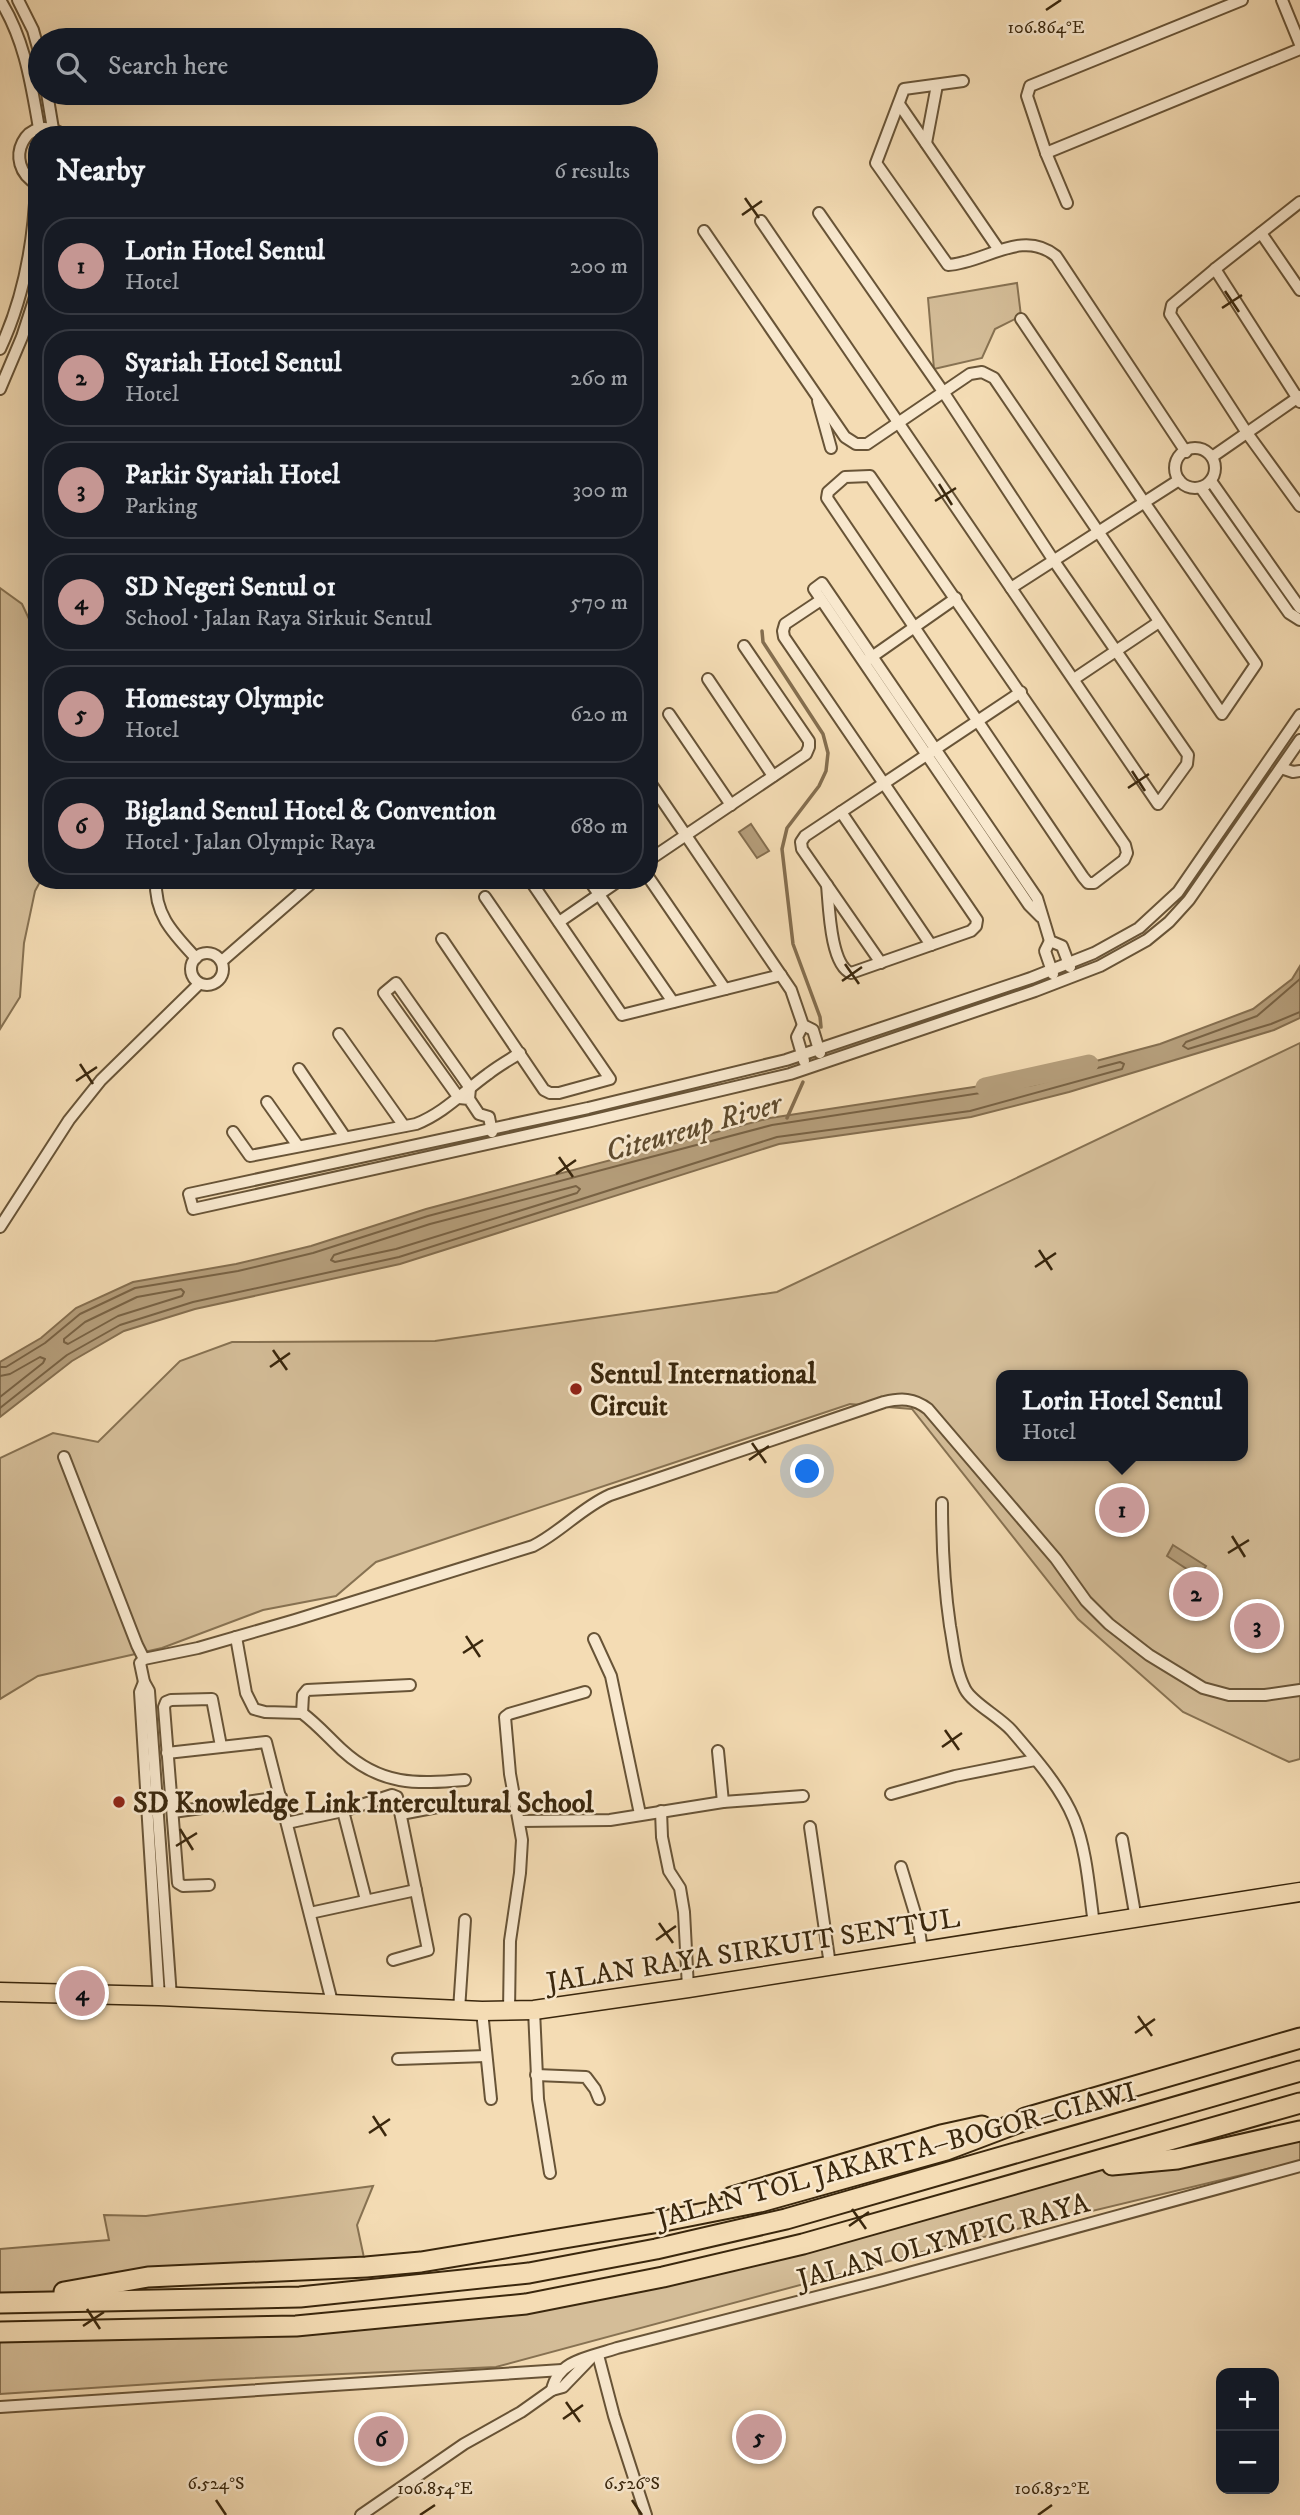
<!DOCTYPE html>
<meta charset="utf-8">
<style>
body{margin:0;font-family:"IM FELL DW Pica",serif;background:#242831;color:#f1f3f6}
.controls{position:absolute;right:21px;bottom:21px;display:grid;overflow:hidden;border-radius:14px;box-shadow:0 7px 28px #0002}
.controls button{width:63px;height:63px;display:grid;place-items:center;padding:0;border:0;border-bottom:2px solid #363941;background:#171b24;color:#f1f3f6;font:35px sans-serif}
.you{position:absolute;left:808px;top:1472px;width:24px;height:24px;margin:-18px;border:5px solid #fff;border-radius:50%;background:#1a73e8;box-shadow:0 0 0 10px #1a73e833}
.badge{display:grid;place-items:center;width:46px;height:46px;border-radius:50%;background:#c59692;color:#111;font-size:23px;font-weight:700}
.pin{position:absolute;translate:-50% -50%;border:4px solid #fff;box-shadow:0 2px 7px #0006}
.popup{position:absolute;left:996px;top:1370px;width:252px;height:91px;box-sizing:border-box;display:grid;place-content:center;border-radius:14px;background:#171b24;filter:drop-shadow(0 2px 5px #0005);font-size:23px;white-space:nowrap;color:#9ea1a6}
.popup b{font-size:26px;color:#f1f3f6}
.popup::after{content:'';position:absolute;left:50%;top:100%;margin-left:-14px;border:14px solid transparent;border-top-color:#171b24}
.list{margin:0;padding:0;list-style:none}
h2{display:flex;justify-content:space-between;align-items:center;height:91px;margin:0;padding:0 28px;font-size:30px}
h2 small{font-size:23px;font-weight:400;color:#9ea1a6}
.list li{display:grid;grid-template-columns:46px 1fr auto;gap:21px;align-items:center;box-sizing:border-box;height:98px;margin:0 14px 14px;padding:0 14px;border:2px solid #363941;border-radius:28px}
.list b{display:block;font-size:26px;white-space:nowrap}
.list p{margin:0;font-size:23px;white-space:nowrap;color:#9ea1a6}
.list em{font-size:23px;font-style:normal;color:#9ea1a6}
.icon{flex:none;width:38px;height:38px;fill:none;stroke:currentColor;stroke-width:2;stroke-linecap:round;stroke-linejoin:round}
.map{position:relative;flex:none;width:1300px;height:2515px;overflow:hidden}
.search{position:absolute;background:#171b24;box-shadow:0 7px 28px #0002;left:28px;top:28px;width:630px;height:77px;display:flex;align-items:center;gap:18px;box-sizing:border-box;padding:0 24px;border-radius:38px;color:#9ea1a6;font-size:26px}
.panel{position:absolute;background:#171b24;box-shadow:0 7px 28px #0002;left:28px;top:126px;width:630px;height:763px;border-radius:28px}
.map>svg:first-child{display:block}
</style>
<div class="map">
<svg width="1300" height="2515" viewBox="0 0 1300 2515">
<rect width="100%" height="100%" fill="#f4dcb4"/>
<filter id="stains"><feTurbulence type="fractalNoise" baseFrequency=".00286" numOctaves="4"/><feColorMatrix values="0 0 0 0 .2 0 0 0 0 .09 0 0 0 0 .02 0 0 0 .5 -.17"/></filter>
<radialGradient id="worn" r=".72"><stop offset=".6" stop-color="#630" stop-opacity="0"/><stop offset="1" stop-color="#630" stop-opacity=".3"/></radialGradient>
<g fill="#d4bd98" stroke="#877252" stroke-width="2" fill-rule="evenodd">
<path d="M 1017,283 L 1021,316 L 995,329 L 982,358 L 934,369 L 928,298 Z"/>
<path d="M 0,588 L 22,604 L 37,636 L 37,880 L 41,880 L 35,891 L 24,943 L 20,997 L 0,1029 Z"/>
<path d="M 1300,1043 L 1300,1759 L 1289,1762 L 1183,1712 L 1078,1619 L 912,1409 L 850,1404 L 376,1562 L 336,1596 L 263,1610 L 162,1648 L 38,1676 L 0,1699 L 0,1458 L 53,1433 L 98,1442 L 180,1361 L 232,1342 L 435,1341 L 777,1292 ZM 1001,1375 L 1243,1375 L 1243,1456 L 1001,1456 Z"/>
<path d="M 1300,2131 L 1300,2161 L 930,2250 L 496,2367 L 213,2380 L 0,2394 L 0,2332 L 296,2326 L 526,2304 L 1063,2170 Z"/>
<path d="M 373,2186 L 357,2225 L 366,2267 L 148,2277 L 0,2303 L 0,2249 L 109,2240 L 104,2215 L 146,2216 Z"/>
</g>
<g fill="#b59e7b" stroke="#846e4f" stroke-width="2">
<path d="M 751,824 L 769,851 L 757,858 L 739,832 Z"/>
<path d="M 1300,966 L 1300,1018 L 1274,1030 L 1069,1092 L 971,1117 L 779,1144 L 400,1264 L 195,1309 L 124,1331 L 72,1361 L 0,1417 L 0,1362 L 41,1338 L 76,1308 L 133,1282 L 236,1264 L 311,1246 L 426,1209 L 770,1118 L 1032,1078 L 1160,1044 L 1253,1009 L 1292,979 Z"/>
<path d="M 1173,1545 L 1206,1566 L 1199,1577 L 1167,1556 Z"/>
</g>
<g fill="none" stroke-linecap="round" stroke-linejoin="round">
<g stroke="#786244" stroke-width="2">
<path d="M 1300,979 L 1257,1016 L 1186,1042 L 1183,1046 L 1188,1049 L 1271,1024 L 1300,1012"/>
<path d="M 576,1186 L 580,1189 L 577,1193 L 396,1249 L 335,1262 L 331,1260 L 334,1255 L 430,1224 Z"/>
<path d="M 181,1289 L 184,1292 L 182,1296 L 118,1316 L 68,1344 L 64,1342 L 64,1339 L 85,1322 L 137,1297 Z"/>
<path d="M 0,1367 L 6,1367 L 45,1343 L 80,1314 L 135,1288 L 238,1271 L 313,1253 L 428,1216 L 772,1125 L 1033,1085 L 1120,1062 L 1124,1064 L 1122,1069 L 970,1111 L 777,1137 L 399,1257 L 193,1302 L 120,1325 L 67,1355 L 0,1408"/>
<path d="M 0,1376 L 10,1374 L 40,1357 L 45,1359 L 43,1363 L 0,1397"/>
</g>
<g stroke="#846e4f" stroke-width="3.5">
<path d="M 762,631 L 763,642 L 823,734 L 828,753 L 826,771 L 819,786 L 787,828 L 782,849 L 793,944 L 820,1017 L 821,1027"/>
<path d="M 787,1118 L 803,1082"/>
</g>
<path stroke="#b59e7b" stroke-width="19" d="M 985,1087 L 1089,1064"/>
<defs>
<g id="street">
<path d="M 0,0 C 25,40 31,83 39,128"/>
<path d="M 18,0 L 33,30 L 40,55"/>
<path d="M 1282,0 L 1300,44"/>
<path d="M 963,81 L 904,89 L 876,163 L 948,265 C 985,263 1022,228 1056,256 L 1186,452"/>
<path d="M 47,93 L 53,129"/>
<path d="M 899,104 L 999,250"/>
<path d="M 926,143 L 937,85"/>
<path d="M 1046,153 L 1300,49"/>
<path d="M 37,184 C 0,164 27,109 63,135"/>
<path d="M 1067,203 L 1046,153 L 1027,96 L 1030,86 L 1242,0"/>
<path d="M 761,221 L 1158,804 L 1187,764 L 1188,755 L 1054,561 L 944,393 L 819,213"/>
<path d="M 704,231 L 845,437 L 856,444 L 867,444 L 970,374 L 982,372 L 994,378 L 1222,714 L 1256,664 L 1144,502 L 1021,319"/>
<path d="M 1261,233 L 1300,290"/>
<path d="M 1215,269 L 1300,202"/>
<path d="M 0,349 C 24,298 34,241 36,184"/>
<path d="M 0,389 L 22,337 L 37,291"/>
<path d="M 818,401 L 831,448"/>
<path d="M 1300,402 L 1215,269 L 1172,305 L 1170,314 L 1247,433 L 1300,506"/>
<circle cx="1195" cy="468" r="20"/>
<path d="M 1212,457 L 1300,396"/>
<path d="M 870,476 L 1125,845 L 1127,853 L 1124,860 L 1094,883 L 1088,883 L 1083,877 L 827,498 L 828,492 L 845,477 Z"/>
<path d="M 1211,481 L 1300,608"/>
<path d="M 1201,488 L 1289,613 L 1300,620"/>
<path d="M 1011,588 L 1179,480"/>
<path d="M 821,600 L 785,624 L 783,631 L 784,637 L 977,920 L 976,926 L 971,931 L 851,973 C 830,965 829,905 827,885"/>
<path d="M 866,661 L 956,598"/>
<path d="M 708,679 L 773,776"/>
<path d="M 1074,679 L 1159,622"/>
<path d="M 669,714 L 731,805"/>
<path d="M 1300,715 L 1178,892 L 1139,928 L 1094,953 L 1031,978 L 786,1060 L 588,1108 L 189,1194 L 193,1209 L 591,1121 L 790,1074 L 1035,991 L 1100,966 L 1147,940 L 1169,922 L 1189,900 L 1300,740"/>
<path d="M 1281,768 L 1293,772 L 1300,771"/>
<path d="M 649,781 L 791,990 L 803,1025 L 813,1030 L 820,1053"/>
<path d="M 841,812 L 931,945"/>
<path d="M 649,860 L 806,754 L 809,747 L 809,741 L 744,646"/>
<path d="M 649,878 L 725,989"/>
<path d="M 156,880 C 154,915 174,934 196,958"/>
<path d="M 530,880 L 622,1015 L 781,975"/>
<path d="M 589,880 L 673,1002"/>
<path d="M 1041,917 L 1029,905 L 814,589 L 822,583 L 1037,898 L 1050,941 L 1062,946 L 1070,967"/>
<path d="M 559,922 L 620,880"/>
<path d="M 442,939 L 544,1090 L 550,1093 L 559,1093 L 610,1079 L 485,897"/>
<path d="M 1050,941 L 1045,951 L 1053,974"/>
<circle cx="207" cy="969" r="16"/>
<path d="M 222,961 L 315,880"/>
<path d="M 881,963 L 802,849 L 801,842 L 805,836 L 1021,692"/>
<path d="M 803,1025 L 797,1037 L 804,1061"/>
<path d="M 339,1034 L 404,1126"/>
<path d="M 299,1069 L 345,1137"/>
<path d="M 469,1099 L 459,1098 L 384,993 L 396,983 L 470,1088 L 469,1099 L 479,1114 L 489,1117 L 492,1132"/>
<path d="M 267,1102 L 298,1146"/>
<path d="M 233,1132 L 250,1156 L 416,1124 C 444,1113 463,1092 488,1074 C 498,1066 509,1060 520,1053"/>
<path d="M 0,1227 L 69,1120 L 101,1080 L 199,984"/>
<path d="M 64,1457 L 137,1645 L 144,1659"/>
<path d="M 942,1503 C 942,1545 944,1585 950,1626 C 954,1647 955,1669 965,1689 C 972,1703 1000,1717 1012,1731 C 1034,1757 1061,1787 1074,1819 C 1087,1851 1089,1890 1094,1924"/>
<path d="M 236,1637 L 246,1693 L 254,1709 L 265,1712 L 302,1713 C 317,1724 329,1738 342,1750 C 381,1786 416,1784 465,1780"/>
<path d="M 594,1639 L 611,1676 L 640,1814"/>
<path d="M 144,1682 L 140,1692 L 159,1996"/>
<path d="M 302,1713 L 303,1695 L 307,1690 L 410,1685"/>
<path d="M 718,1751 L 723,1802"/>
<path d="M 167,1753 L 266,1742 L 333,2006"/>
<path d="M 891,1794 L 955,1776 L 1035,1760"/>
<path d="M 343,1811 L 366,1900"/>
<path d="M 661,1811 L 662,1837 L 669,1871 L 680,1888 L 684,1912 L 688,1988"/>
<path d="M 173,1812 L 281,1797"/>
<path d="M 401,1814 L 448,1805"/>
<path d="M 520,1821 L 610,1820 L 723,1802 L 803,1796"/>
<path d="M 287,1823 L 343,1811 L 392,1795 L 397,1797 L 428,1950 L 393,1960"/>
<path d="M 810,1827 L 830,1965"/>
<path d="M 1122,1839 L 1136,1919"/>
<path d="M 901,1867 L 918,1923 L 922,1950"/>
<path d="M 209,1885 L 183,1886 L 178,1883 L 164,1707 L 166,1702 L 171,1700 L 212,1699 L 221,1746"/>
<path d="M 310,1913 L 416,1890"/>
<path d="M 171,1997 L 149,1691 L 144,1682 L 140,1663 L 144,1659 L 198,1648 L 295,1620 L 533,1546 C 561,1532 581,1508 610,1495 L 884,1402 C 901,1398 914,1398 928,1409 L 1056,1559 L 1086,1601 L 1109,1624 L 1149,1655 L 1203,1688 L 1229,1695 L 1265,1695 L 1300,1690"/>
<path d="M 459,2010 L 465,1920"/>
<path d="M 534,2010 L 538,2099 L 550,2173"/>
<path d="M 482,2011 L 491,2099"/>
<path d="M 509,2011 L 510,1941 L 520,1873 L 522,1840 L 510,1774 L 505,1717 L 509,1714 L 585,1692"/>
<path d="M 398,2059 L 486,2056"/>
<path d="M 536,2075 L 586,2077 L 595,2089 L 599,2099"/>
<path d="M 598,2355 L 614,2416 L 646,2515"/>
<path d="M 552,2390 C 558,2359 592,2357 617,2348 L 883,2280 L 1300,2166"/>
<path d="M 0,2407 L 562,2370"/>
<path d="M 361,2515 L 464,2444 L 521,2412 L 552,2390 L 563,2387 L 591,2358"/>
</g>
<path id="primary" d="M 0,1992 L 159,1996 L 482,2011 L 534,2010 L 688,1988 L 1300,1892"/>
<g id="highway">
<path d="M 1025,2118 L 1300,2038"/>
<path d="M 1112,2165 L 1177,2159 L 1300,2131"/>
<path d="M 732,2197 L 941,2135 L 982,2126"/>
<path d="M 64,2292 L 148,2277 L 366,2267 L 421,2262 L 654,2223 L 760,2202 L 946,2150 L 1036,2116"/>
<path d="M 0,2303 L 300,2297 L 529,2273 L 656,2249 L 786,2219 L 1300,2071"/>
<path d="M 0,2332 L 296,2326 L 526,2304 L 663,2277 L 803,2244 L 1300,2103"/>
</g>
</defs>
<use href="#street" stroke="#685437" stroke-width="14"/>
<use href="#primary" stroke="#3a270d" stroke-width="21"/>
<use href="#highway" stroke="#3a270d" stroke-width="23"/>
<use href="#street" stroke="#f8e8ce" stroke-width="10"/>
<use href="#primary" stroke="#f4dcb4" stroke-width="18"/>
<use href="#highway" stroke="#f4dcb4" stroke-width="19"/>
</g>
<path fill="none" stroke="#3a270d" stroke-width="2.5" d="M 1046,10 L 1061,0M 745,198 L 759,218M 742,215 L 762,201M 1225,291 L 1239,312M 1222,308 L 1242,295M 939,484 L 952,505M 935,501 L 956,488M 1132,771 L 1145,791M 1128,788 L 1149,774M 845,964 L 859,984M 842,981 L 862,967M 80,1064 L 93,1084M 76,1081 L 97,1067M 559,1157 L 573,1177M 556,1174 L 576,1160M 1039,1250 L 1052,1270M 1035,1267 L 1056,1253M 273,1350 L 287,1370M 270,1367 L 290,1353M 752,1443 L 766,1463M 749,1460 L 769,1446M 1232,1536 L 1245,1557M 1228,1553 L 1249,1540M 466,1636 L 480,1657M 463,1653 L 483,1640M 945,1730 L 959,1750M 942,1747 L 962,1733M 180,1829 L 193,1850M 176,1846 L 197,1833M 659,1923 L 673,1943M 656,1940 L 676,1926M 1138,2016 L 1152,2036M 1135,2033 L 1155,2019M 373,2116 L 386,2136M 369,2133 L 390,2119M 852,2209 L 866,2229M 849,2226 L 869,2212M 87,2309 L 100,2329M 83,2326 L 104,2312M 566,2402 L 580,2422M 563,2419 L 583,2405M 216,2500 L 226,2515M 632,2500 L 642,2515M 420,2515 L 435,2505M 1038,2515 L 1052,2505"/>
<g fill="#8f2418" stroke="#f8e8ce" stroke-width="2.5">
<circle cx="576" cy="1389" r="7"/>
<circle cx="119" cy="1802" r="7"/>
</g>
<g text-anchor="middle" stroke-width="5" stroke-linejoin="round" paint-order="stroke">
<g font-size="28" font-weight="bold" fill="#3a270d" stroke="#f8e8ce" text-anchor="start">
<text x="590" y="1383">Sentul International<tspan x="590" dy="32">Circuit</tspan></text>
<text x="133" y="1812">SD Knowledge Link Intercultural School</text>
</g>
<g font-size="28" fill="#3a270d" stroke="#f8e8ce">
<text transform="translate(753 1949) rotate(-9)" y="10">JALAN RAYA SIRKUIT SENTUL</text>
<text transform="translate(896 2154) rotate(-15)" y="10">JALAN TOL JAKARTA–BOGOR–CIAWI</text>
<text transform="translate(943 2240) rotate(-15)" y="10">JALAN OLYMPIC RAYA</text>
</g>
<g font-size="30" font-style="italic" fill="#5f4b2e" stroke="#f8e8ce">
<text transform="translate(693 1127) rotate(-16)" y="10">Citeureup River</text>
</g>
</g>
<g font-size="18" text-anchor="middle" fill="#3a270d" stroke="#f8e8ce" stroke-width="5" stroke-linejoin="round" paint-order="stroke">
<text x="1046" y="33">106.864°E</text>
<text x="216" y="2489">6.524°S</text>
<text x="632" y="2489">6.526°S</text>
<text x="435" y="2494">106.854°E</text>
<text x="1052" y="2494">106.852°E</text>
</g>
<rect width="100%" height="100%" filter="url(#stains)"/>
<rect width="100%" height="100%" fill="url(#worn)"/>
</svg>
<div class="controls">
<button>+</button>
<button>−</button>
</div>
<div class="you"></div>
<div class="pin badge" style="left:1122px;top:1510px">1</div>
<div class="popup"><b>Lorin Hotel Sentul</b>Hotel</div>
<div class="pin badge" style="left:1196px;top:1594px">2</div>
<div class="pin badge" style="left:1257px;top:1626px">3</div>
<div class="pin badge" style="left:82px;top:1993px">4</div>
<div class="pin badge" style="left:759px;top:2437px">5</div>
<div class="pin badge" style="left:381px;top:2439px">6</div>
<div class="search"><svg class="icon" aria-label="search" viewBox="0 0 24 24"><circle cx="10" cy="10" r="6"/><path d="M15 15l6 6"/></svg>Search here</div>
<section class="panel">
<h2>Nearby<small>6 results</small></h2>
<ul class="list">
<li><span class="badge">1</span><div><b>Lorin Hotel Sentul</b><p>Hotel</p></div><em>200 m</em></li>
<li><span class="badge">2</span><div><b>Syariah Hotel Sentul</b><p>Hotel</p></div><em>260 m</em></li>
<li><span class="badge">3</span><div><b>Parkir Syariah Hotel</b><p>Parking</p></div><em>300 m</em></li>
<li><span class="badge">4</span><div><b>SD Negeri Sentul 01</b><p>School · Jalan Raya Sirkuit Sentul</p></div><em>570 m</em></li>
<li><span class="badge">5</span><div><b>Homestay Olympic</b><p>Hotel</p></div><em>620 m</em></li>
<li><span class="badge">6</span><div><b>Bigland Sentul Hotel &amp; Convention</b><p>Hotel · Jalan Olympic Raya</p></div><em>680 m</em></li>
</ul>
</section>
</div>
